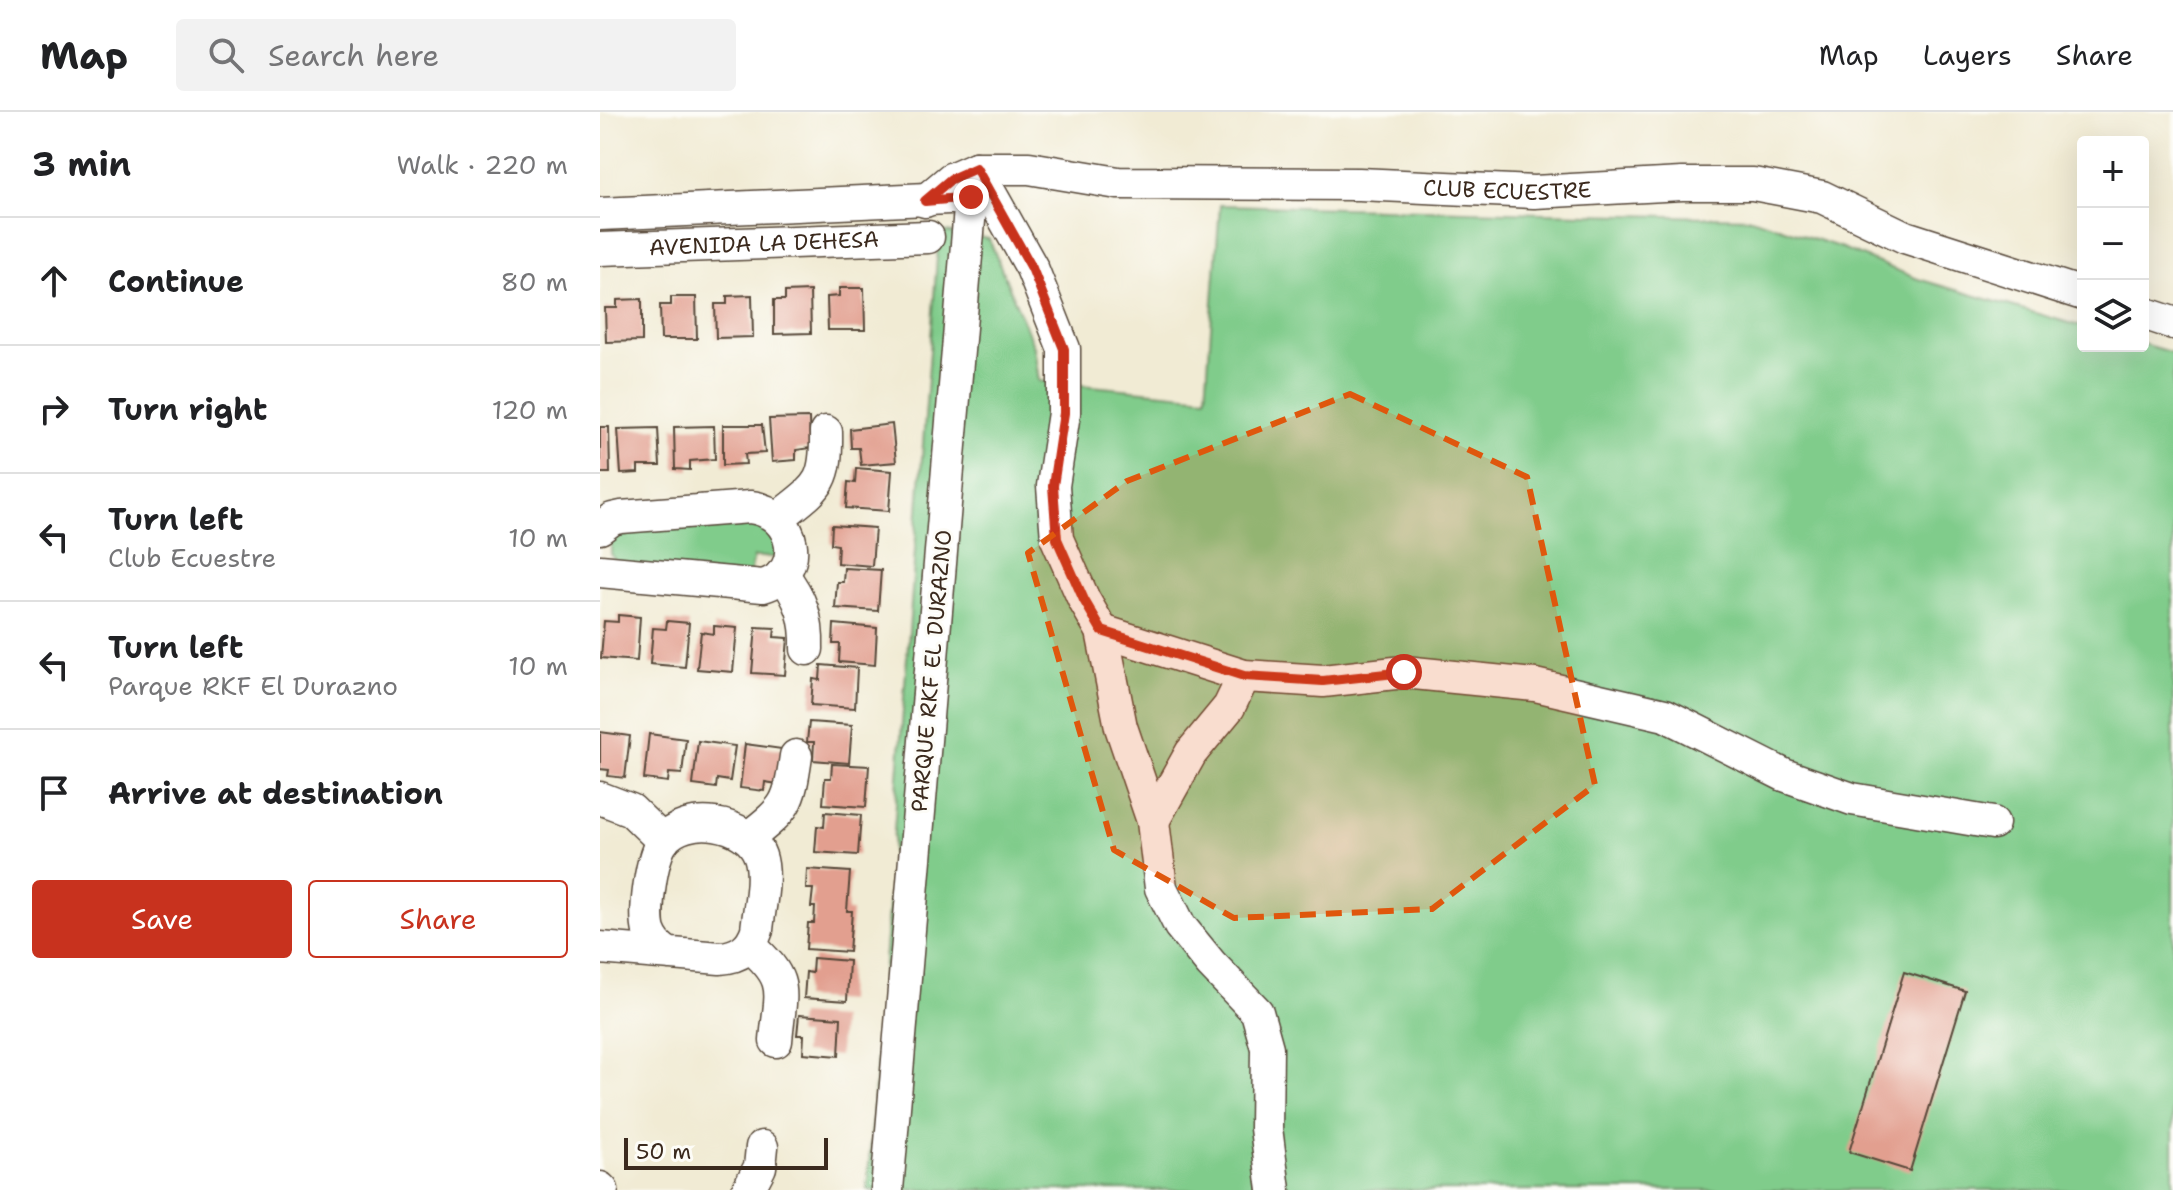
<!DOCTYPE html>
<meta charset="utf-8">
<style>
body{margin:0;font-family:"Shantell Sans",sans-serif;background:#f2f2f2;color:#202124}
.controls{position:absolute;right:24px;top:24px;display:grid;overflow:hidden;border-radius:8px;box-shadow:0 8px 32px #0002}
.controls button{width:72px;height:72px;display:grid;place-items:center;padding:0;border:0;border-bottom:2px solid #e0e0e0;background:#fff;color:#202124;font:40px sans-serif}
.scale{position:absolute;left:24px;bottom:20px;width:204px;box-sizing:border-box;padding-left:8px;border:4px solid #3b2a1e;border-top:0;font-size:22px;line-height:28px;white-space:nowrap;color:#3b2a1e;-webkit-text-stroke:6px #fdfcf7;paint-order:stroke}
.stop{position:absolute;width:24px;height:24px;margin:-18px;border:6px solid #c8321e;border-radius:50%;background:#fff}
.stop.end{background:#c8321e;border-color:#fff;box-shadow:0 2px 8px #0008}
.list{margin:0;padding:0;list-style:none}
h2{display:flex;justify-content:space-between;align-items:center;height:104px;margin:0;padding:0 32px;font-size:34px}
h2 small{font-size:26px;font-weight:400;color:#757577}
.list li{display:grid;grid-template-columns:52px 1fr auto;gap:24px;align-items:center;box-sizing:border-box;height:128px;padding:0 32px;border-top:2px solid #e0e0e0}
.list b{display:block;font-size:30px;white-space:nowrap}
.list p{margin:0;font-size:26px;white-space:nowrap;color:#757577}
.list em{font-size:26px;font-style:normal;color:#757577}
.actions{display:flex;gap:16px;padding:24px 32px}
.actions a{flex:1;padding:18px 0;border:2px solid #c8321e;border-radius:8px;text-align:center;font-size:28px;color:#c8321e}
.actions .main{background:#c8321e;color:#fff}
.icon{flex:none;width:44px;height:44px;fill:none;stroke:currentColor;stroke-width:2;stroke-linecap:round;stroke-linejoin:round}
.map{position:relative;flex:none;width:1573px;height:1078px;overflow:hidden}
header{display:flex;align-items:center;gap:48px;box-sizing:border-box;height:112px;padding:0 40px;background:#fff;border-bottom:2px solid #e0e0e0}
header strong{font-size:38px}
nav{display:flex;gap:44px;margin-inline-start:auto;font-size:28px}
.search{width:560px;height:72px;background:#f2f2f2;display:flex;align-items:center;gap:20px;box-sizing:border-box;padding:0 28px;border-radius:8px;color:#757577;font-size:30px}
main{display:flex}
aside{flex:1;background:#fff}
.map>svg:first-child{display:block}
</style>
<header>
<strong>Map</strong>
<div class="search"><svg class="icon" aria-label="search" viewBox="0 0 24 24"><circle cx="10" cy="10" r="6"/><path d="M15 15l6 6"/></svg>Search here</div>
<nav><a>Map</a><a>Layers</a><a>Share</a></nav>
</header>
<main>
<aside>
<h2>3 min<small>Walk · 220 m</small></h2>
<ul class="list">
<li><svg class="icon" aria-label="ahead" viewBox="0 0 24 24"><path d="M12 20V5M6 11l6-6 6 6"/></svg><div><b>Continue</b></div><em>80 m</em></li>
<li><svg class="icon" aria-label="right" viewBox="0 0 24 24"><path d="M7 20v-9h11M14 6l5 5-5 5"/></svg><div><b>Turn right</b></div><em>120 m</em></li>
<li><svg class="icon" aria-label="left" viewBox="0 0 24 24"><path d="M17 20v-9H6M10 6l-5 5 5 5"/></svg><div><b>Turn left</b><p>Club Ecuestre</p></div><em>10 m</em></li>
<li><svg class="icon" aria-label="left" viewBox="0 0 24 24"><path d="M17 20v-9H6M10 6l-5 5 5 5"/></svg><div><b>Turn left</b><p>Parque RKF El Durazno</p></div><em>10 m</em></li>
<li><svg class="icon" aria-label="arrive" viewBox="0 0 24 24"><path d="M6 21V4h12l-3 4 3 4H6"/></svg><div><b>Arrive at destination</b></div></li>
</ul>
<div class="actions"><a class="main">Save</a><a>Share</a></div>
</aside>
<div class="map">
<svg width="1573" height="1078" viewBox="0 0 1573 1078">
<rect width="100%" height="100%" fill="#fdfcf7"/>
<filter id="ink" filterUnits="userSpaceOnUse"><feTurbulence type="fractalNoise" baseFrequency=".0125" numOctaves="2"/><feDisplacementMap in="SourceGraphic" scale="16" xChannelSelector="R" yChannelSelector="G"/><feConvolveMatrix kernelMatrix="1 2 1 2 8 2 1 2 1" color-interpolation-filters="sRGB"/></filter>
<filter id="wash" filterUnits="userSpaceOnUse"><feTurbulence type="fractalNoise" baseFrequency=".006" numOctaves="4" result="noise"/><feDisplacementMap in="SourceGraphic" scale="32" xChannelSelector="R" yChannelSelector="G"/><feGaussianBlur stdDeviation="1.8" result="paint"/><feColorMatrix in="noise" values="0 0 0 0 0 0 0 0 0 0 0 0 0 0 0 0 0 1.4 0 .05"/><feComposite in="paint" operator="in"/></filter>
<g filter="url(#wash)">
<rect width="100%" height="100%" fill="#f1ebd4"/>
<g fill="#80cc8b" stroke="#5e7b54" stroke-width="2">
<path d="M 620,93 L 1151,106 L 1242,136 L 1318,167 L 1483,215 L 1483,234 L 1543,232 L 1573,241 L 1573,1078 L 267,1078 L 339,119 L 389,127 L 434,235 L 439,269 L 606,285 Z"/>
<path d="M 167,409 L 181,445 L 154,445 L 149,466 L 16,451 L 11,442 L 11,425 L 16,420 Z"/>
</g>
<g id="blocks">
<g fill="#e29f8f">
<path d="M 239,176 L 264,176 L 265,218 L 228,218 L 227,185 L 239,184 Z"/>
<path d="M 210,179 L 211,221 L 174,222 L 174,188 L 185,188 L 185,180 Z"/>
<path d="M 152,183 L 153,225 L 116,226 L 115,192 L 127,192 L 127,184 Z"/>
<path d="M 71,185 L 96,185 L 97,227 L 61,227 L 60,193 L 71,193 Z"/>
<path d="M 42,187 L 42,229 L 6,230 L 5,196 L 17,196 L 17,188 Z"/>
<path d="M 209,306 L 210,336 L 196,338 L 196,348 L 172,350 L 169,307 Z"/>
<path d="M 292,312 L 296,350 L 261,353 L 259,336 L 251,336 L 250,317 Z"/>
<path d="M 123,313 L 162,313 L 165,341 L 145,342 L 146,352 L 123,353 Z"/>
<path d="M 114,314 L 115,347 L 90,349 L 90,358 L 75,357 L 74,315 Z"/>
<path d="M 0,315 L 9,315 L 10,361 L 0,361 Z"/>
<path d="M 58,316 L 60,354 L 38,354 L 38,361 L 21,362 L 18,317 Z"/>
<path d="M 256,356 L 292,359 L 289,399 L 246,396 L 248,370 L 255,371 Z"/>
<path d="M 232,413 L 275,416 L 272,454 L 237,451 L 238,433 L 231,432 Z"/>
<path d="M 244,456 L 281,458 L 278,499 L 235,496 L 237,470 L 243,470 Z"/>
<path d="M 18,503 L 40,505 L 37,549 L 1,546 L 4,509 L 18,510 Z"/>
<path d="M 67,509 L 89,511 L 85,555 L 50,552 L 53,516 L 66,517 Z"/>
<path d="M 234,512 L 277,516 L 275,553 L 239,550 L 240,532 L 233,532 Z"/>
<path d="M 114,514 L 137,516 L 133,560 L 97,557 L 101,520 L 114,522 Z"/>
<path d="M 156,515 L 175,516 L 174,525 L 188,526 L 185,563 L 152,561 Z"/>
<path d="M 221,553 L 257,556 L 255,596 L 211,593 L 213,567 L 220,568 Z"/>
<path d="M 209,610 L 252,613 L 249,651 L 213,648 L 214,630 L 207,630 Z"/>
<path d="M 0,620 L 30,624 L 25,666 L 8,664 L 9,658 L 0,657 Z"/>
<path d="M 49,622 L 86,627 L 82,662 L 69,661 L 68,670 L 44,667 Z"/>
<path d="M 98,629 L 135,634 L 130,669 L 117,667 L 116,676 L 93,673 Z"/>
<path d="M 145,632 L 182,637 L 178,672 L 165,670 L 164,679 L 140,676 Z"/>
<path d="M 232,652 L 269,654 L 266,695 L 223,692 L 225,666 L 231,666 Z"/>
<path d="M 225,700 L 261,703 L 258,743 L 215,740 L 217,714 L 224,715 Z"/>
<path d="M 207,757 L 250,760 L 247,799 L 252,799 L 249,840 L 206,837 L 208,811 L 214,811 L 215,795 L 211,795 L 213,777 L 206,777 Z"/>
<path d="M 213,846 L 249,849 L 247,889 L 204,886 L 206,860 L 212,861 Z"/>
<path d="M 1304,860 L 1365,879 L 1310,1059 L 1249,1040 Z"/>
<path d="M 199,903 L 241,906 L 239,944 L 203,941 L 204,923 L 197,923 Z"/>
</g>
</g>
</g>
<g filter="url(#ink)">
<use href="#blocks" fill-opacity="0" stroke="#564739" stroke-width="2"/>
<g fill="none" stroke-linecap="round" stroke-linejoin="round">
<defs>
<g id="minor">
<path d="M 376,56 L 432,156 L 464,237 L 464,301 L 453,374 L 457,427 L 484,488 L 502,519 L 521,615 L 553,709 L 561,776 L 580,814 L 611,852 L 657,900 L 667,936 L 666,1016 L 674,1078"/>
<path id="s1" d="M 325,89 L 351,67 L 376,56 L 429,56 L 518,71 L 759,72 L 934,80 L 1082,72 L 1153,72 L 1222,85 L 1305,125 L 1483,182"/>
<path d="M 0,102 L 371,85 L 287,1078"/>
<path id="s2" d="M 0,137 L 328,125"/>
<path d="M 1543,201 L 1573,211"/>
<path d="M 178,406 C 218,374 227,373 226,320"/>
<path d="M 0,416 L 12,407 L 21,405 L 150,395 C 197,400 207,462 163,474 L 0,459"/>
<path d="M 182,462 C 201,486 208,507 207,537"/>
<path d="M 502,519 L 644,564 L 723,569 L 804,560 L 935,573 L 1065,603 L 1184,663 L 1252,687 L 1393,711"/>
<path d="M 0,686 L 31,698 L 63,729"/>
<path d="M 553,709 L 591,641 L 629,595 L 644,564"/>
<path d="M 148,726 C 187,695 189,693 196,644"/>
<path d="M 150,834 C 191,869 180,880 176,929"/>
<path d="M 0,836 L 120,846 C 139,845 151,836 157,818 C 159,796 167,765 160,744 C 148,708 85,700 63,729 C 51,744 44,801 49,819 C 53,830 59,836 69,842"/>
<path d="M 0,1076 L 2,1078"/>
<path d="M 148,1078 L 160,1055 L 162,1035"/>
</g>
</defs>
<use href="#minor" stroke="#564739" stroke-width="35"/>
<use href="#minor" stroke="#fff" stroke-width="32"/>
</g>
</g>
<g fill="none" stroke-linecap="round" stroke-linejoin="round" filter="url(#ink)">
<path stroke="#c8321e" stroke-width="10" d="M 371,85 L 325,89 L 351,67 L 376,56 L 432,156 L 464,237 L 464,301 L 453,374 L 457,427 L 484,488 L 502,519 L 644,564 L 723,569 L 804,560"/>
</g>
<path fill="#df570d" fill-opacity="0.2" stroke="#df570d" stroke-width="6" stroke-dasharray="16 10" stroke-linejoin="round" d="M 750,282 L 927,365 L 995,673 L 832,797 L 634,806 L 514,738 L 428,441 L 527,369 Z"/>
<g text-anchor="middle" stroke-width="6" stroke-linejoin="round" paint-order="stroke">
<g font-size="22" fill="#3b2a1e" stroke="#fdfcf7">
<text dy="8" stroke="none"><textPath href="#s1" startOffset="594">CLUB ECUESTRE</textPath></text>
<text dy="8" stroke="none"><textPath href="#s2" startOffset="164">AVENIDA LA DEHESA</textPath></text>
<text transform="translate(331 559) rotate(-85)" y="8">PARQUE RKF EL DURAZNO</text>
</g>
</g>
</svg>
<div class="controls">
<button>+</button>
<button>−</button>
<button><svg class="icon" aria-label="layers" viewBox="0 0 24 24"><path d="M12 4l9 5-9 5-9-5zM3 14l9 5 9-5"/></svg></button>
</div>
<div class="scale">50 m</div>
<div class="stop" style="left:804px;top:560px"></div>
<div class="stop end" style="left:371px;top:85px"></div>
</div>
</main>
